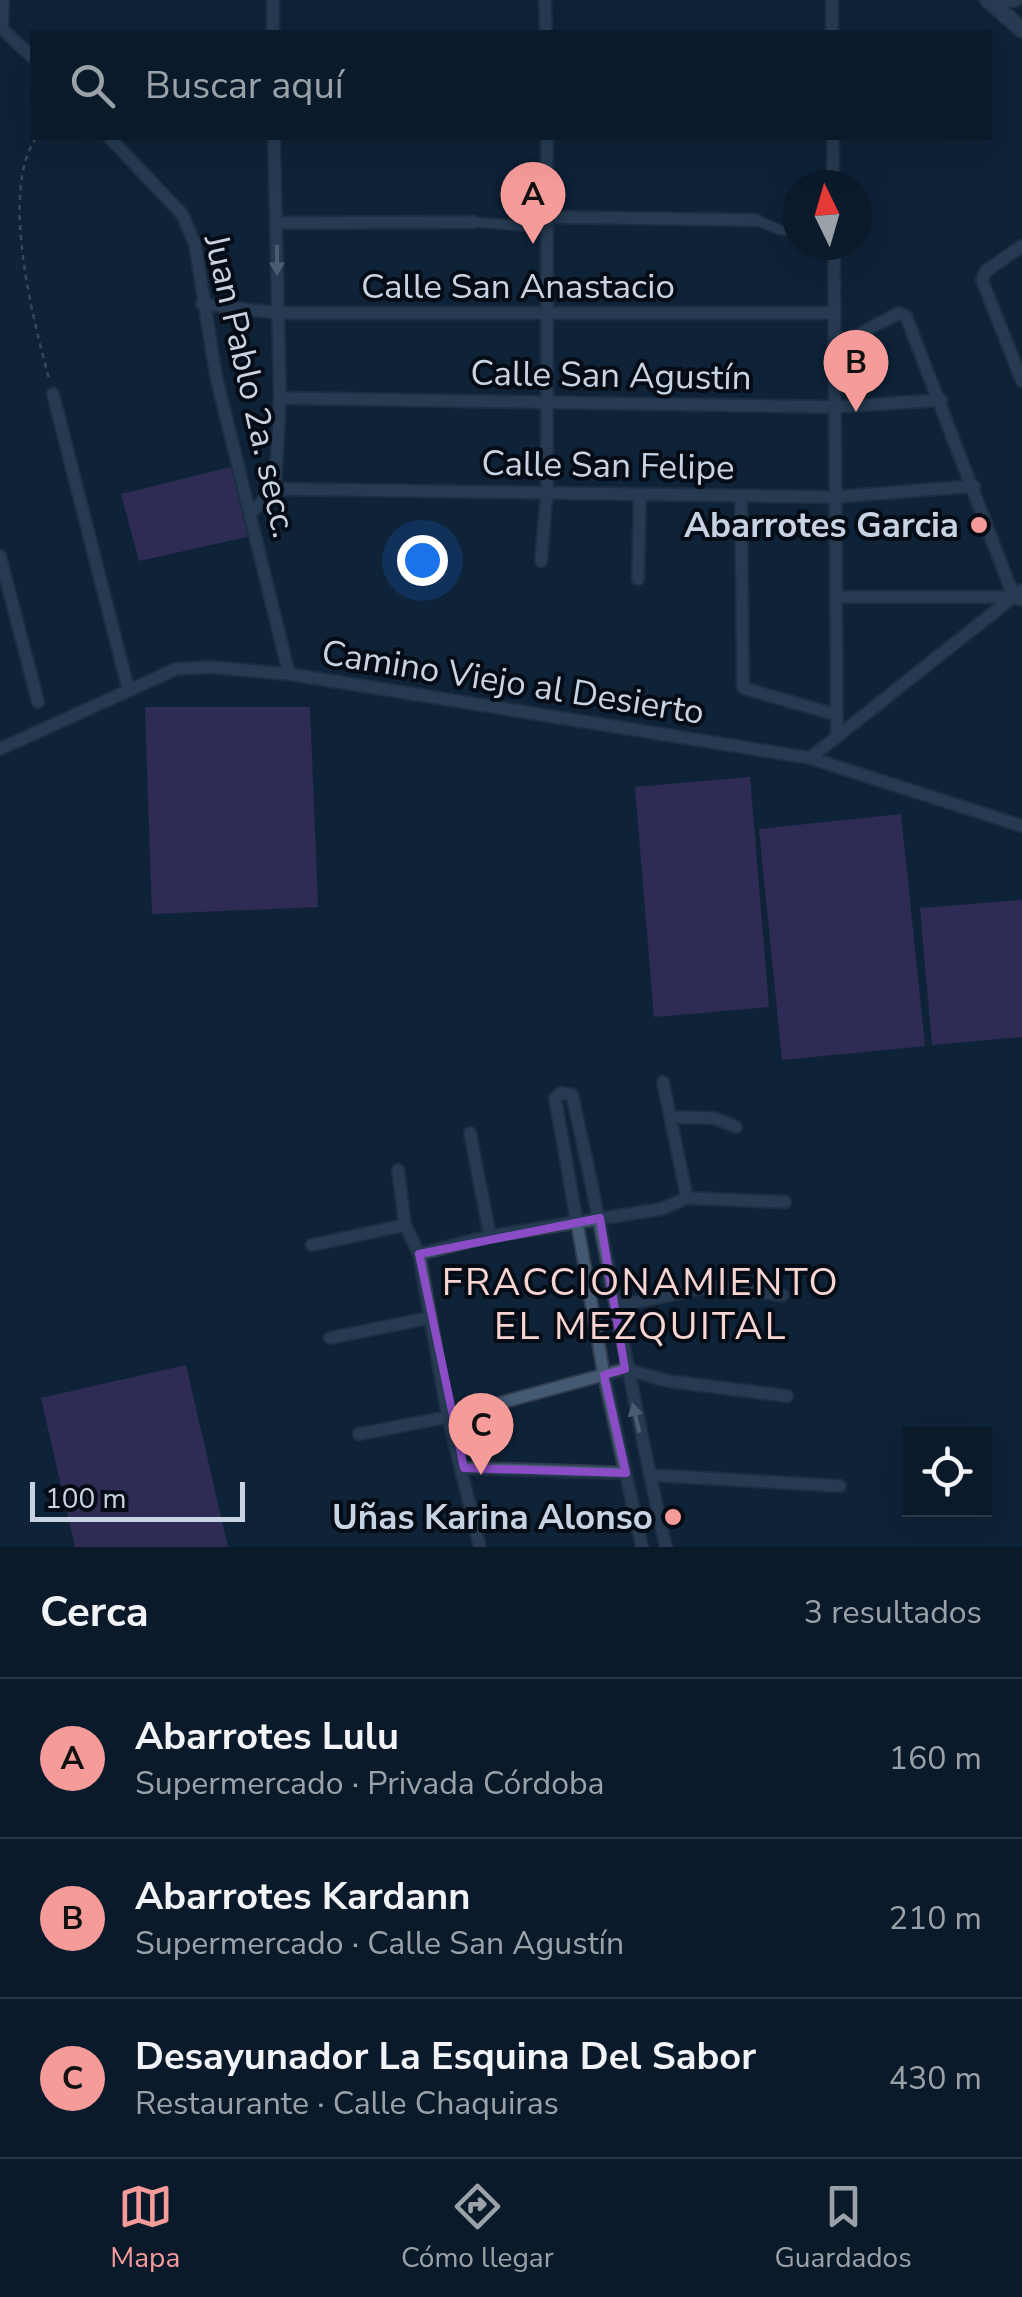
<!DOCTYPE html>
<html lang="es">
<meta charset="utf-8">
<style>
body{margin:0;font-family:"Nunito Sans",sans-serif;background:#192736;color:#f1f3f6}
.controls{position:absolute;right:30px;bottom:30px;display:grid;overflow:hidden;border-radius:0px;box-shadow:0 10px 40px #0002}
.controls button{width:90px;height:90px;display:grid;place-items:center;padding:0;border:0;border-bottom:2px solid #2b3847;background:#0b1a2a;color:#f1f3f6;font:50px sans-serif}
.compass{position:absolute;left:782px;top:170px;width:90px;height:90px;border-radius:50%;background:#0b1a2a;box-shadow:0 10px 40px #0002;rotate:355deg}
.scale{position:absolute;left:30px;bottom:25px;width:215px;box-sizing:border-box;padding-left:10px;border:5px solid #c7d3e2;border-top:0;font-size:28px;line-height:35px;white-space:nowrap;color:#c7d3e2;-webkit-text-stroke:8px #050c15;paint-order:stroke}
.you{position:absolute;left:422px;top:560px;width:35px;height:35px;margin:-25px;border:8px solid #fff;border-radius:50%;background:#1a73e8;box-shadow:0 0 0 15px #1a73e833}
.badge{display:grid;place-items:center;width:65px;height:65px;border-radius:50%;background:#f59b99;color:#111;font-size:32px;font-weight:700}
.pin{position:absolute;translate:-50% -82px;filter:drop-shadow(0 2px 5px #0008)}
.pin::after{content:'';position:absolute;top:52px;width:35px;height:30px;background:inherit;clip-path:polygon(0 0,100% 0,50% 100%)}
.list{margin:0;padding:0;list-style:none}
h2{display:flex;justify-content:space-between;align-items:center;height:130px;margin:0;padding:0 40px;font-size:42px}
h2 small{font-size:32px;font-weight:400;color:#9aa1a8}
.list li{display:grid;grid-template-columns:65px 1fr auto;gap:30px;align-items:center;box-sizing:border-box;height:160px;padding:0 40px;border-top:2px solid #2b3847}
.list b{display:block;font-size:38px;white-space:nowrap}
.list p{margin:0;font-size:32px;white-space:nowrap;color:#9aa1a8}
.list em{font-size:32px;font-style:normal;color:#9aa1a8}
.icon{flex:none;width:55px;height:55px;fill:none;stroke:currentColor;stroke-width:2;stroke-linecap:round;stroke-linejoin:round}
.map{position:relative;flex:none;width:1022px;height:1547px;overflow:hidden}
.search{position:absolute;background:#0b1a2a;box-shadow:0 10px 40px #0002;left:30px;right:30px;top:30px;height:110px;display:flex;align-items:center;gap:25px;box-sizing:border-box;padding:0 35px;border-radius:0px;color:#9aa1a8;font-size:38px}
.sheet{height:610px;background:#0b1a2a}
nav{display:flex;justify-content:space-around;align-items:center;box-sizing:border-box;height:140px;border-top:2px solid #2b3847;background:#0b1a2a;font-size:28px;color:#9aa1a8}
nav a{display:grid;justify-items:center;gap:5px}
nav .on{color:#f59b99}
.map>svg:first-child{display:block}
</style>
<div class="map">
<svg width="1022" height="1547" viewBox="0 0 1022 1547">
<rect width="100%" height="100%" fill="#0f2338"/>
<g fill="#553977">
<path d="M 231,467 L 251,536 L 139,561 L 121,494 Z"/>
<path d="M 145,707 L 310,707 L 318,907 L 152,914 Z"/>
<path d="M 750,777 L 769,1007 L 654,1017 L 635,787 Z"/>
<path d="M 901,814 L 925,1046 L 782,1060 L 759,829 Z"/>
<path d="M 1022,900 L 1022,1037 L 932,1045 L 920,908 Z"/>
<path d="M 186,1365 L 228,1547 L 75,1547 L 41,1398 Z"/>
</g>
<g fill="none" stroke-linecap="round" stroke-linejoin="round">
<defs>
<g id="pedestrian">
<path d="M 756,220 L 780,230 L 797,230"/>
<path d="M 473,222 L 547,228"/>
</g>
<g id="minor">
<path d="M 273,0 L 273,32"/>
<path d="M 545,0 L 546,32"/>
<path d="M 832,0 L 832,32"/>
<path d="M 993,4 L 1017,0"/>
<path d="M 0,27 L 32,57"/>
<path d="M 2,29 L 3,0"/>
<path d="M 110,138 L 182,214 L 195,244 L 216,376 L 289,674"/>
<path d="M 274,138 L 280,398 L 275,489"/>
<path d="M 833,138 L 833,185"/>
<path d="M 547,217 L 756,220"/>
<path d="M 277,223 L 473,222"/>
<path d="M 834,245 L 837,737"/>
<path d="M 1022,246 L 986,271 L 982,280 L 1022,381"/>
<path d="M 202,304 L 277,313 L 834,313"/>
<path d="M 834,347 L 899,313 L 906,316 L 1014,597"/>
<path d="M 53,394 L 128,688"/>
<path d="M 280,398 L 835,407 L 941,400"/>
<path d="M 741,496 L 743,688 L 837,715"/>
<path d="M 251,513 L 275,489 L 835,497 L 974,486"/>
<path d="M 0,556 L 38,702"/>
<path d="M 541,561 L 547,490 L 547,138"/>
<path d="M 638,579 L 640,495"/>
<path d="M 836,597 L 1014,597 L 1022,600"/>
<path d="M 0,749 L 176,669 L 210,667 L 289,674 L 810,758 L 1022,826"/>
<path d="M 810,758 L 1022,590"/>
<path d="M 663,1082 L 687,1198"/>
<path d="M 671,1117 L 714,1118 L 736,1127"/>
<path d="M 470,1133 L 490,1236"/>
<path d="M 398,1170 L 405,1225 L 419,1254 L 448,1417 L 480,1547"/>
<path d="M 312,1245 L 405,1225"/>
<path d="M 419,1254 L 490,1236 L 661,1209 L 687,1198 L 785,1202"/>
<path d="M 617,1306 L 714,1286 L 782,1295"/>
<path d="M 330,1338 L 429,1318"/>
<path d="M 359,1434 L 448,1417 L 625,1369 L 668,1381 L 787,1396"/>
<path d="M 464,1468 L 626,1473"/>
<path d="M 650,1475 L 840,1486"/>
<path d="M 642,1547 L 604,1375 L 555,1098 L 561,1093 L 572,1095 C 607,1246 631,1397 666,1547"/>
</g>
<path id="tertiary" d="M 988,0 L 1022,30"/>
</defs>
<use href="#pedestrian" stroke="#303c4e" stroke-width="12"/>
<use href="#minor" stroke="#303c4e" stroke-width="15"/>
<use href="#tertiary" stroke="#303c4e" stroke-width="19"/>
<path stroke="#657587" stroke-width="2.5" stroke-dasharray="5 5" stroke-linecap="butt" d="M 36,138 C 0,190 32,317 50,382"/>
<use href="#pedestrian" stroke="#445a72" stroke-width="9"/>
<use href="#minor" stroke="#445a72" stroke-width="11"/>
<use href="#tertiary" stroke="#445a72" stroke-width="15"/>
</g>
<defs><path id="oneway-solid" d="M-6-.8H1V-3.2L6.5 0L1 3.2V.8H-6Z" transform="scale(2.5)"/></defs>
<g fill="#93a3b5">
<use href="#oneway-solid" transform="translate(277 260) rotate(90)"/>
<use href="#oneway-solid" transform="translate(636 1418) rotate(-103)"/>
</g>
<path d="M0 0H1022V1547H0ZM 600,1218 L 625,1369 L 604,1375 L 626,1473 L 464,1468 L 419,1254 Z" fill="#0f2338" fill-opacity=".55" fill-rule="evenodd"/>
<path fill="none" stroke="#8a4dc6" stroke-width="8" stroke-linejoin="round" d="M 600,1218 L 625,1369 L 604,1375 L 626,1473 L 464,1468 L 419,1254 Z"/>
<g fill="#f59b99" stroke="#050c15" stroke-width="4">
<circle cx="979" cy="525" r="10"/>
<circle cx="673" cy="1517" r="10"/>
</g>
<g text-anchor="middle" stroke-width="8" stroke-linejoin="round" paint-order="stroke">
<g font-size="35" fill="#c7d3e2" stroke="#050c15">
<text x="518" y="298">Calle San Anastacio</text>
<text transform="translate(611 375) rotate(1)" y="12">Calle San Agustín</text>
<text transform="translate(251 386) rotate(77)" y="12">Juan Pablo 2a. secc.</text>
<text transform="translate(608 465) rotate(1)" y="12">Calle San Felipe</text>
<text transform="translate(513 682) rotate(9)" y="12">Camino Viejo al Desierto</text>
</g>
<g font-size="35" font-weight="bold" fill="#c7d3e2" stroke="#050c15" text-anchor="end">
<text x="959" y="537">Abarrotes Garcia</text>
<text x="653" y="1529">Uñas Karina Alonso</text>
</g>
<g font-size="38" letter-spacing="2.5" fill="#f8d5d3" stroke="#050c15">
<text x="641" y="1295">FRACCIONAMIENTO<tspan x="641" dy="44">EL MEZQUITAL</tspan></text>
</g>
</g>
</svg>
<div class="controls">
<button><svg class="icon" aria-label="locate" viewBox="0 0 24 24"><circle cx="12" cy="12" r="6"/><path d="M12 2v4M12 18v4M2 12h4M18 12h4"/></svg></button>
</div>
<svg class="compass" viewBox="-18 -18 36 36"><path d="M0-13l5 13h-10z" fill="#e53935"/><path d="M0 13l5-13h-10z" fill="#9aa1a8"/></svg>
<div class="scale">100 m</div>
<div class="you"></div>
<div class="pin badge" style="left:533px;top:244px">A</div>
<div class="pin badge" style="left:856px;top:412px">B</div>
<div class="pin badge" style="left:481px;top:1475px">C</div>
<div class="search"><svg class="icon" aria-label="search" viewBox="0 0 24 24"><circle cx="10" cy="10" r="6"/><path d="M15 15l6 6"/></svg>Buscar aquí</div>
</div>
<section class="sheet">
<h2>Cerca<small>3 resultados</small></h2>
<ul class="list">
<li><span class="badge">A</span><div><b>Abarrotes Lulu</b><p>Supermercado · Privada Córdoba</p></div><em>160 m</em></li>
<li><span class="badge">B</span><div><b>Abarrotes Kardann</b><p>Supermercado · Calle San Agustín</p></div><em>210 m</em></li>
<li><span class="badge">C</span><div><b>Desayunador La Esquina Del Sabor</b><p>Restaurante · Calle Chaquiras</p></div><em>430 m</em></li>
</ul>
</section>
<nav>
<a class="on"><svg class="icon" aria-label="map" viewBox="0 0 24 24"><path d="M3 6l6-2 6 2 6-2v14l-6 2-6-2-6 2zM9 4v14M15 6v14"/></svg>Mapa</a>
<a><svg class="icon" aria-label="directions" viewBox="0 0 24 24"><path d="M12 3l9 9-9 9-9-9zM9 14v-3h6M13 9l2 2-2 2"/></svg>Cómo llegar</a>
<a><svg class="icon" aria-label="saved" viewBox="0 0 24 24"><path d="M7 4h10v16l-5-4-5 4z"/></svg>Guardados</a>
</nav>
